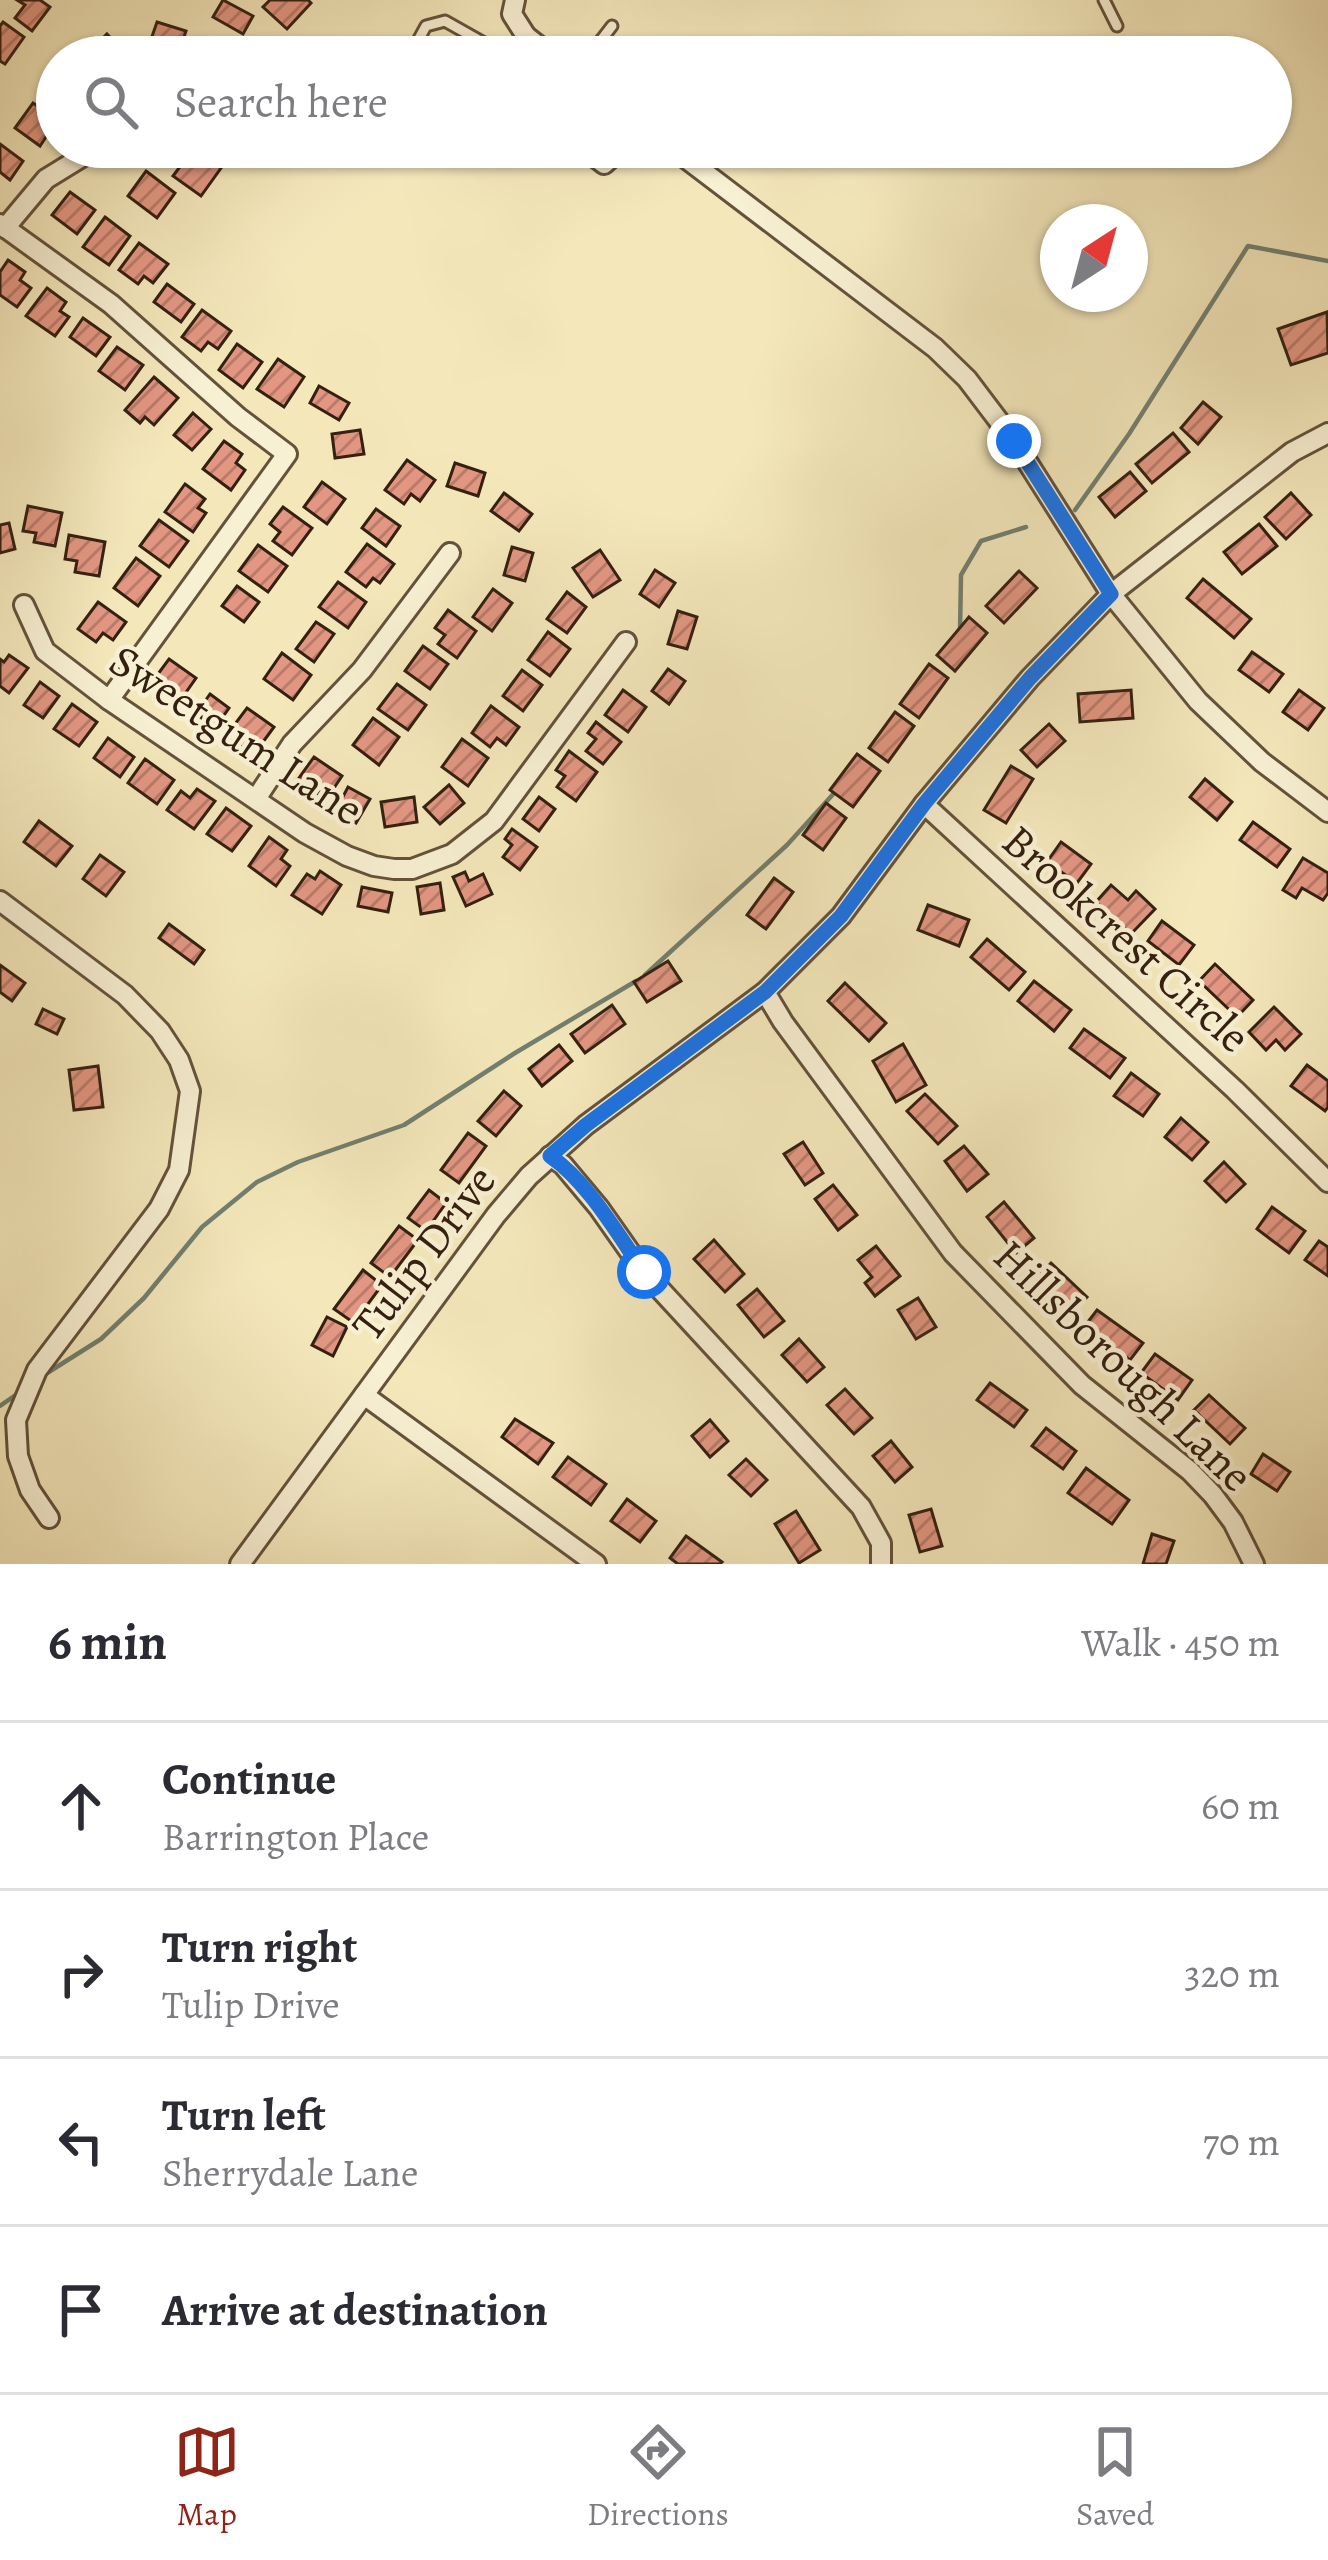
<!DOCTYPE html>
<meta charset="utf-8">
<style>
body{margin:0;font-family:Alegreya,serif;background:#f7f7f7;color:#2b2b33}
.compass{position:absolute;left:1040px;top:204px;width:108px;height:108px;border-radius:50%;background:#fff;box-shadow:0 3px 9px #0004;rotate:36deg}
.stop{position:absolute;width:36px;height:36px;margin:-27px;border:9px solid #1a73e8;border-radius:50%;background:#fff}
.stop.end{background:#1a73e8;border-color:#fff;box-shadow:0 3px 12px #0008}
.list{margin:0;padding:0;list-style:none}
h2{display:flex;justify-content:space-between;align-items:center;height:156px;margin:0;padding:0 48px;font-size:51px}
h2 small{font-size:39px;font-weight:400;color:#7c7c81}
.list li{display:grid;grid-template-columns:78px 1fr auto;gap:36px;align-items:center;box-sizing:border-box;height:168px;padding:0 48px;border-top:3px solid #e1e1e2}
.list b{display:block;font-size:45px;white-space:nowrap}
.list p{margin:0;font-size:39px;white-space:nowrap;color:#7c7c81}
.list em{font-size:39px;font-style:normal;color:#7c7c81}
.icon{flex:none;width:66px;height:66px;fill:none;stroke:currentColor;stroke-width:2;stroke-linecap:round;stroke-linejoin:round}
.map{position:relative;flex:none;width:1328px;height:1564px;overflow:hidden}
.search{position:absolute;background:#fff;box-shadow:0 3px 9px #0004;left:36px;right:36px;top:36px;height:132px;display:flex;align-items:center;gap:30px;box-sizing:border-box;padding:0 42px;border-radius:66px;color:#7c7c81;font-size:45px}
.sheet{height:828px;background:#fff}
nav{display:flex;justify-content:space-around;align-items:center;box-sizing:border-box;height:168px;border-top:3px solid #e1e1e2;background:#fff;font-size:33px;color:#7c7c81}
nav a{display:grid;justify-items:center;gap:6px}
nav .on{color:#8f2418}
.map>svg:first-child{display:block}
</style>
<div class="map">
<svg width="1328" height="1564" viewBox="0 0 1328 1564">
<defs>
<pattern id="building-hatch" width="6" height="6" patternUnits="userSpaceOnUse" patternTransform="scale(3)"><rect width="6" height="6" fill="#e39783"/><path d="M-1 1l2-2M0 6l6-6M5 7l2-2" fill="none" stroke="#b97b6a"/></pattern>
</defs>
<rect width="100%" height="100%" fill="#f4e8bb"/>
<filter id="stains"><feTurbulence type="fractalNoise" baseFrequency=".00167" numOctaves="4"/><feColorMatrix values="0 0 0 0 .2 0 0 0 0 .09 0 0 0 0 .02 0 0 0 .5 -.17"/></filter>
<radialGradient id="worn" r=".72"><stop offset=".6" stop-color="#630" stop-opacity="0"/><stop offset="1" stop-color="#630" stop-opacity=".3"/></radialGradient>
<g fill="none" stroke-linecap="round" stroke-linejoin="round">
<g stroke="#728070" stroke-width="4.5">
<path d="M 1075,510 L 1129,434 L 1248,246 L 1328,261"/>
<path d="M 960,632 L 961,575 L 981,541 L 1026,527"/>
<path d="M 645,975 L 787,845 L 836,791"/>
<path d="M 44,1375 L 101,1339 L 144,1298 L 202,1227 L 257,1182 L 298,1162 L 404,1125 L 515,1053 L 636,981"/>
<path d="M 0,1406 L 20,1392"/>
</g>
</g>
<g fill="url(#building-hatch)" stroke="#342010" stroke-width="3">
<path d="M 17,0 L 40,0 L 50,7 L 32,31 L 15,18 L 25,5 Z"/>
<path d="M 223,0 L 253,16 L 243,34 L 213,17 Z"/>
<path d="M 270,0 L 308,0 L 311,3 L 287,29 L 263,7 Z"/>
<path d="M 3,22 L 24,37 L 5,64 L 0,61 L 0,26 Z"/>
<path d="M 157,22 L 186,31 L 177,57 L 148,48 Z"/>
<path d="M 107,34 L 129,57 L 90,57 L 87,54 Z"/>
<path d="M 33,103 L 57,120 L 40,146 L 15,128 Z"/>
<path d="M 0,144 L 23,161 L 10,180 L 0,172 Z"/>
<path d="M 201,153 L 221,168 L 201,196 L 173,176 L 188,156 L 195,161 Z"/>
<path d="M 146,171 L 175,193 L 157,218 L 128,196 Z"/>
<path d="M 70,192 L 95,210 L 77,234 L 52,215 Z"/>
<path d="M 105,217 L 130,236 L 109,265 L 83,247 Z"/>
<path d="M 139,243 L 168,264 L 153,283 L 144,276 L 138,284 L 119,270 Z"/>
<path d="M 8,260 L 25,272 L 20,280 L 31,288 L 17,307 L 0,295 L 0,272 Z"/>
<path d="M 167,284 L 194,304 L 181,322 L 154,302 Z"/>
<path d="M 47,288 L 66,302 L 60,311 L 69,317 L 55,336 L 26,316 Z"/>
<path d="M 202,310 L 231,331 L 218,349 L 208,342 L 201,351 L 182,337 Z"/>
<path d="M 1327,312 L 1328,353 L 1291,365 L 1278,329 Z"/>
<path d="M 83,318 L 110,337 L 96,356 L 70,337 Z"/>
<path d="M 237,344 L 262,362 L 243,388 L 219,370 Z"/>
<path d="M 117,347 L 143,365 L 125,390 L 99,371 Z"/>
<path d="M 278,359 L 304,377 L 284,407 L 257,389 Z"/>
<path d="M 154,377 L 178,398 L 154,425 L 145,417 L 140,423 L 125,410 Z"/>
<path d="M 319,386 L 349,403 L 339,420 L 310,403 Z"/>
<path d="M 1203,402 L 1221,417 L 1198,444 L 1181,428 Z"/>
<path d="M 193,413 L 211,429 L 192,450 L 174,435 Z"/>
<path d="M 360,430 L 364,454 L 335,458 L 332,434 Z"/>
<path d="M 1173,433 L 1189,452 L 1152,483 L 1136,464 Z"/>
<path d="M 224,441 L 242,454 L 236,463 L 245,470 L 231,490 L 203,469 Z"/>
<path d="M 407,460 L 435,480 L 420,501 L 411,494 L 404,504 L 385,490 Z"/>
<path d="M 455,463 L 485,473 L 478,496 L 447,486 Z"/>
<path d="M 1130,472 L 1146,491 L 1115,517 L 1099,497 Z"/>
<path d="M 322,482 L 345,499 L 327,524 L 304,507 Z"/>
<path d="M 185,484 L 205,499 L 198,508 L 206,513 L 193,532 L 165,512 Z"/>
<path d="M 504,493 L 532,514 L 519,531 L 491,511 Z"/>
<path d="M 1291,493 L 1311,515 L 1286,539 L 1265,517 Z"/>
<path d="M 28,506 L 62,513 L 55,546 L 34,542 L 36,533 L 23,531 Z"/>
<path d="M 283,507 L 312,528 L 292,555 L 273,541 L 280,532 L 270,524 Z"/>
<path d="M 376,509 L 400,526 L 386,546 L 362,528 Z"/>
<path d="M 159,520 L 188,541 L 169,567 L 140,546 Z"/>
<path d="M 9,523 L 15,549 L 0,553 L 0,525 Z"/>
<path d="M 1259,524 L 1277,546 L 1242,574 L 1224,552 Z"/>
<path d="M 69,535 L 105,542 L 99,576 L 75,572 L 77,561 L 65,559 Z"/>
<path d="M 367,544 L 394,564 L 380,583 L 373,578 L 366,587 L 346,572 Z"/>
<path d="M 258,545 L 287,566 L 268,592 L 239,571 Z"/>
<path d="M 512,547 L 533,553 L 525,581 L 504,575 Z"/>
<path d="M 600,550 L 620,580 L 593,597 L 573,568 Z"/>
<path d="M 136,558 L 160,576 L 138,606 L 114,588 Z"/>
<path d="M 655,570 L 675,583 L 659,607 L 640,594 Z"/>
<path d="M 1019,571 L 1037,588 L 1004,623 L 986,606 Z"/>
<path d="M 1203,579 L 1251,619 L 1234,638 L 1187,598 Z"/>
<path d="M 338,582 L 366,602 L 348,628 L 319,607 Z"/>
<path d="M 237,586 L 259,602 L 244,622 L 222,606 Z"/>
<path d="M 493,589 L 512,603 L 492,631 L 473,617 Z"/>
<path d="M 567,592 L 586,607 L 567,633 L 547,619 Z"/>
<path d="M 98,602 L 126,622 L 113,640 L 103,633 L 96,642 L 78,629 Z"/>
<path d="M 448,610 L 476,631 L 457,658 L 438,644 L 445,635 L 435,628 Z"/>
<path d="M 678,611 L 697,617 L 687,649 L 668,644 Z"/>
<path d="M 969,617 L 987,633 L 955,671 L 937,655 Z"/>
<path d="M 316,622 L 334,634 L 314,662 L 296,649 Z"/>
<path d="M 548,632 L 570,649 L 550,676 L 528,660 Z"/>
<path d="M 423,646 L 448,664 L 430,689 L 405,671 Z"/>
<path d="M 1252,652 L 1283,674 L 1269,692 L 1239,670 Z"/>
<path d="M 282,653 L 311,675 L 293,700 L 264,679 Z"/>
<path d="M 9,655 L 28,668 L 9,693 L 0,686 L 0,659 L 4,662 Z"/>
<path d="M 169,659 L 196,678 L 175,708 L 157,695 L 164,685 L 155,678 Z"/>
<path d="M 929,664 L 948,678 L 919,718 L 900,704 Z"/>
<path d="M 668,669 L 685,681 L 669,704 L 652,691 Z"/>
<path d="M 522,670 L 542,685 L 523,711 L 503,696 Z"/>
<path d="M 40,682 L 59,696 L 43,718 L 24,705 Z"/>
<path d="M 397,684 L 426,705 L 408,730 L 378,709 Z"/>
<path d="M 623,690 L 646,707 L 628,732 L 605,715 Z"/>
<path d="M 1131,690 L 1133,718 L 1080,722 L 1078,694 Z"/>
<path d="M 1299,690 L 1324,708 L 1308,730 L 1283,712 Z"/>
<path d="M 210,694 L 229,708 L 215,728 L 196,714 Z"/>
<path d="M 72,704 L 97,722 L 79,746 L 54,729 Z"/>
<path d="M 491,706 L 519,727 L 506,745 L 497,738 L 490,747 L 472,733 Z"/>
<path d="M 247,708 L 274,727 L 260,746 L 251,739 L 244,749 L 226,736 Z"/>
<path d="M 895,712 L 914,726 L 888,762 L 869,748 Z"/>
<path d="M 373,718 L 399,737 L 379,765 L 353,745 Z"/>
<path d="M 596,722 L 621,742 L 603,764 L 586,751 L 596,739 L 588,733 Z"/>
<path d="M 1049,724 L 1065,741 L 1037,767 L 1021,750 Z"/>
<path d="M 108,738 L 134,757 L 120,777 L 94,758 Z"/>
<path d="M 462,739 L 488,758 L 468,786 L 442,767 Z"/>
<path d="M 569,751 L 597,772 L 576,801 L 557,787 L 565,776 L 556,770 Z"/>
<path d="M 857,754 L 880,771 L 853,807 L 830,790 Z"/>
<path d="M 314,757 L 342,776 L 330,794 L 321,788 L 314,799 L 294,785 Z"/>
<path d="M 145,759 L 174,780 L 157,804 L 128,783 Z"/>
<path d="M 1011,766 L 1033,779 L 1006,823 L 984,810 Z"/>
<path d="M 1205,779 L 1232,802 L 1217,820 L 1190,797 Z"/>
<path d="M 449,785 L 464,803 L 440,824 L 424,807 Z"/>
<path d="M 348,787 L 370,799 L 356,823 L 335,812 Z"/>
<path d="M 197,789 L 215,801 L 194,829 L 167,810 L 181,791 L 190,798 Z"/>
<path d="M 414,797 L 417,822 L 385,827 L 381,802 Z"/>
<path d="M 539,797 L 555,809 L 539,831 L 523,819 Z"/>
<path d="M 826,803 L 846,818 L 823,850 L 803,835 Z"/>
<path d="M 226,808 L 251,826 L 232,851 L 207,834 Z"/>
<path d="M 39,821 L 72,846 L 56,866 L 24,842 Z"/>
<path d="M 1253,822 L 1290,849 L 1277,867 L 1240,840 Z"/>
<path d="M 512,829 L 537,847 L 520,870 L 503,857 L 512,845 L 505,839 Z"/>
<path d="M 269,837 L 287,850 L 281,859 L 290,866 L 276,886 L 249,866 Z"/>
<path d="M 1061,842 L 1091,864 L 1077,883 L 1047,862 Z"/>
<path d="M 100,855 L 124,872 L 106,896 L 83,879 Z"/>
<path d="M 1303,858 L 1328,873 L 1328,893 L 1323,900 L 1302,888 L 1296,898 L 1283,890 Z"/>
<path d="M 320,871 L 341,885 L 322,914 L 292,895 L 307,874 L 315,879 Z"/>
<path d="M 465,872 L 469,881 L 483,874 L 492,894 L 466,906 L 453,877 Z"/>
<path d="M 774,878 L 793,892 L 766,929 L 747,915 Z"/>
<path d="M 440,883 L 444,910 L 421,914 L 417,887 Z"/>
<path d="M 1111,885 L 1128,900 L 1136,891 L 1155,909 L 1131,934 L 1096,902 Z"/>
<path d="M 362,887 L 392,893 L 388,912 L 358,906 Z"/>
<path d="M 928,905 L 969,920 L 959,946 L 918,930 Z"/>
<path d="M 1162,921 L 1194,945 L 1179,965 L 1148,941 Z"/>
<path d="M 169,924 L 204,950 L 194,964 L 159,938 Z"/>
<path d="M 987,939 L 1025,972 L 1009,990 L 971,957 Z"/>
<path d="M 668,961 L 681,981 L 647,1002 L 634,982 Z"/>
<path d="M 1215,964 L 1253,1000 L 1237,1017 L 1199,981 Z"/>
<path d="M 0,965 L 25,983 L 12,1001 L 0,992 Z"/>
<path d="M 1034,981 L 1071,1010 L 1054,1031 L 1018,1001 Z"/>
<path d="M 845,983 L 886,1023 L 869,1041 L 828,1001 Z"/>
<path d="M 612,1005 L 625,1024 L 585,1053 L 571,1034 Z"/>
<path d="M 1274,1007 L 1301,1034 L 1285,1050 L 1276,1040 L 1266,1050 L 1249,1032 Z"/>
<path d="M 43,1009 L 64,1019 L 57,1034 L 36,1024 Z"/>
<path d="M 1084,1029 L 1125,1058 L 1110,1078 L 1070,1048 Z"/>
<path d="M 903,1044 L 926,1085 L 896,1102 L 873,1061 Z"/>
<path d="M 559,1045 L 572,1061 L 542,1086 L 529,1069 Z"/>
<path d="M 1307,1065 L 1328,1081 L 1328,1107 L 1325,1111 L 1291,1086 Z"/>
<path d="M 98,1066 L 103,1107 L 74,1110 L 69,1070 Z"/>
<path d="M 1131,1073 L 1159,1094 L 1143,1116 L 1114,1096 Z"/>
<path d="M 504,1091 L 521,1106 L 496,1136 L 478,1121 Z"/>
<path d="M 925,1094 L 957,1126 L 938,1144 L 907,1111 Z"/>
<path d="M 1181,1118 L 1208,1142 L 1192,1160 L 1165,1137 Z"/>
<path d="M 468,1133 L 486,1146 L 459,1183 L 441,1170 Z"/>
<path d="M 803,1142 L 823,1173 L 805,1185 L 784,1154 Z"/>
<path d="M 964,1146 L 988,1174 L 967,1191 L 945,1161 Z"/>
<path d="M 1224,1162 L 1245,1184 L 1226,1202 L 1205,1181 Z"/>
<path d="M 833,1185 L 857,1215 L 838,1230 L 815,1199 Z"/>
<path d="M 429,1190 L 446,1203 L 426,1231 L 408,1218 Z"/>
<path d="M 1004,1202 L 1034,1238 L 1016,1253 L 987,1217 Z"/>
<path d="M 1272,1207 L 1305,1231 L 1289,1253 L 1257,1229 Z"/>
<path d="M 399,1226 L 418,1240 L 390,1277 L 371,1263 Z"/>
<path d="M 714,1240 L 744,1274 L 725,1292 L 694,1259 Z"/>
<path d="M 1319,1241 L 1328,1247 L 1328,1276 L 1305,1260 Z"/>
<path d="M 876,1246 L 900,1276 L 875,1296 L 865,1283 L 872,1277 L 858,1260 Z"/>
<path d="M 1051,1263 L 1087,1297 L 1071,1314 L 1035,1280 Z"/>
<path d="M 363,1270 L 382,1285 L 354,1323 L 334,1309 Z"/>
<path d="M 757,1289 L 784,1321 L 764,1337 L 738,1305 Z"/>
<path d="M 918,1298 L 936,1327 L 916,1339 L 898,1310 Z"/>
<path d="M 1097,1310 L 1143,1343 L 1130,1360 L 1084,1327 Z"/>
<path d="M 327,1317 L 347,1327 L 333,1356 L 312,1345 Z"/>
<path d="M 799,1339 L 824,1367 L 807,1382 L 782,1355 Z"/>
<path d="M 1155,1354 L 1192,1380 L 1178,1400 L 1141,1373 Z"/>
<path d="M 990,1383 L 1027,1410 L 1014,1427 L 977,1400 Z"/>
<path d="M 845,1389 L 872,1418 L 854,1434 L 827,1405 Z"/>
<path d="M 1209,1395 L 1245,1428 L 1230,1444 L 1194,1410 Z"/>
<path d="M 515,1419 L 553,1443 L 538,1464 L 502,1437 Z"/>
<path d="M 710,1420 L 728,1441 L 710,1457 L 692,1436 Z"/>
<path d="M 1046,1428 L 1076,1451 L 1063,1469 L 1032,1446 Z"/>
<path d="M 891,1441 L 912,1467 L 895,1482 L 873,1456 Z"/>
<path d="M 1263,1454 L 1290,1472 L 1277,1491 L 1251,1474 Z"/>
<path d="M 568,1457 L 606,1484 L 591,1505 L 553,1477 Z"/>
<path d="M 746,1459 L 767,1480 L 751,1496 L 729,1475 Z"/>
<path d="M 1086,1468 L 1129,1500 L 1112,1524 L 1068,1493 Z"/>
<path d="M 627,1499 L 656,1521 L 640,1542 L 611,1521 Z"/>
<path d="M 931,1509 L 942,1546 L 920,1552 L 909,1515 Z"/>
<path d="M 796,1511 L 820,1550 L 799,1563 L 775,1524 Z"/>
<path d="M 1152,1534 L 1174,1541 L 1166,1564 L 1143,1564 Z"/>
<path d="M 686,1536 L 722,1562 L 720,1564 L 678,1564 L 670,1558 Z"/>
</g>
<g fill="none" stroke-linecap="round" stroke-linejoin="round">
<defs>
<g id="lane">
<path d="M 1104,0 L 1117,26"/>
<path d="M 409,57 L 426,26 L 445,21 L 509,57"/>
<path d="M 588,57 L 612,26"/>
</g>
<g id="street">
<path d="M 515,0 L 512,14 L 526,36 L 553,57"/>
<path d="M 515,57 L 526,36"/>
<path d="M 582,147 L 604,164 L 623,147"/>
<path d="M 671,147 L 935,348 L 967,379 L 1014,441 L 1111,594 L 1198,701 L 1262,762 L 1328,812"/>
<path d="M 0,224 L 111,304 L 238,417 L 287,454 L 109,700"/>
<path d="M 5,228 L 46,179 L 98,147"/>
<path d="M 24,605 L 45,651 L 109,700 L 305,833 L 347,856 L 374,866 L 394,869 L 412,869 L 452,854 L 494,821 L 626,642"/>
<path d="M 256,799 L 292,744 L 362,670 L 450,553"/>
<path d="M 924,804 L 1235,1090 L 1328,1182"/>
<path d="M 0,901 L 125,995 L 160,1031 L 179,1060 L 190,1091 L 179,1170 L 159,1209 L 37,1370 L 16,1420 L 18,1456 L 30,1490 L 49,1518"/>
<path d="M 765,992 L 783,1022 L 953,1253 L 1082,1385 L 1190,1471 L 1213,1495 L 1233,1522 L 1254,1564"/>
<path d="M 550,1156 L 563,1165 L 599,1208 L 644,1272 L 861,1507 L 881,1543 L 881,1564"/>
<path d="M 364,1395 L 596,1564"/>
<path d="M 240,1564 L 496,1215 L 529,1176 L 586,1125 L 765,992 L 841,916 L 924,804 L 1030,678 L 1111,594 L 1292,452 L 1328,433"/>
</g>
</defs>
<use href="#lane" stroke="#64523b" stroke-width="15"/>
<use href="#street" stroke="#64523b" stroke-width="24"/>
<use href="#lane" stroke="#f8f0d3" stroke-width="9"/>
<use href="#street" stroke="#f8f0d3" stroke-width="18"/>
</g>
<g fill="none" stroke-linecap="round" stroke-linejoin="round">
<path stroke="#1a73e8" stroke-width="15" d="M 644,1272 C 618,1235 588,1182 550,1156 L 586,1125 L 765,992 L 841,916 L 924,804 L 1030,678 L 1111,594 L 1014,441"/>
</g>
<g text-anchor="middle" stroke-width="9" stroke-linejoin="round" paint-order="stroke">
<g font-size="45" fill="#342010" stroke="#f8f0d3">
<text transform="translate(237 734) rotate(33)" y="16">Sweetgum Lane</text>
<text transform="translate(1127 938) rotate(42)" y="16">Brookcrest Circle</text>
<text transform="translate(423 1252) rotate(-53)" y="16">Tulip Drive</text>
<text transform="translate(1124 1365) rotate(44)" y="16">Hillsborough Lane</text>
</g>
</g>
<rect width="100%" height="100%" filter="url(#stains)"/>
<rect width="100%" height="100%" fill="url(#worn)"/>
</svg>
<svg class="compass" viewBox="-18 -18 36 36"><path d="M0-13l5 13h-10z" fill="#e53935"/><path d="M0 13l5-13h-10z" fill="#7c7c81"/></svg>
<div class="stop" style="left:644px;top:1272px"></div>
<div class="stop end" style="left:1014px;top:441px"></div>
<div class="search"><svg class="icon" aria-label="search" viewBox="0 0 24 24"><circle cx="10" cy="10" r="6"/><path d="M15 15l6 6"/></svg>Search here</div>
</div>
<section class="sheet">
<h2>6 min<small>Walk · 450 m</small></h2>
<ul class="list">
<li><svg class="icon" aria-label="ahead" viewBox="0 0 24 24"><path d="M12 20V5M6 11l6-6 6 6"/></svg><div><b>Continue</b><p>Barrington Place</p></div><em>60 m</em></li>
<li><svg class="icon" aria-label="right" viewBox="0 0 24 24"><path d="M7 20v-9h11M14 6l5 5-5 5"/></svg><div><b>Turn right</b><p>Tulip Drive</p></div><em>320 m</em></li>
<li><svg class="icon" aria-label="left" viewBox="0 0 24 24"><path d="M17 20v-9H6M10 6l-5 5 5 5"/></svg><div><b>Turn left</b><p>Sherrydale Lane</p></div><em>70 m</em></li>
<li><svg class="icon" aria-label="arrive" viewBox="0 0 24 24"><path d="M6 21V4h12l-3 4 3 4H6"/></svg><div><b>Arrive at destination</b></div></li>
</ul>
</section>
<nav>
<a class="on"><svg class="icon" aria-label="map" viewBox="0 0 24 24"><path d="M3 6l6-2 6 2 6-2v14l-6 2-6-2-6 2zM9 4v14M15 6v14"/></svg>Map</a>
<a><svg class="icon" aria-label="directions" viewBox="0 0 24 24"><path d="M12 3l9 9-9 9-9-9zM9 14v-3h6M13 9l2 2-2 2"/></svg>Directions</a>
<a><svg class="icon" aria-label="saved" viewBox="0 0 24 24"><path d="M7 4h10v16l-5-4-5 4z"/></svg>Saved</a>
</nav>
